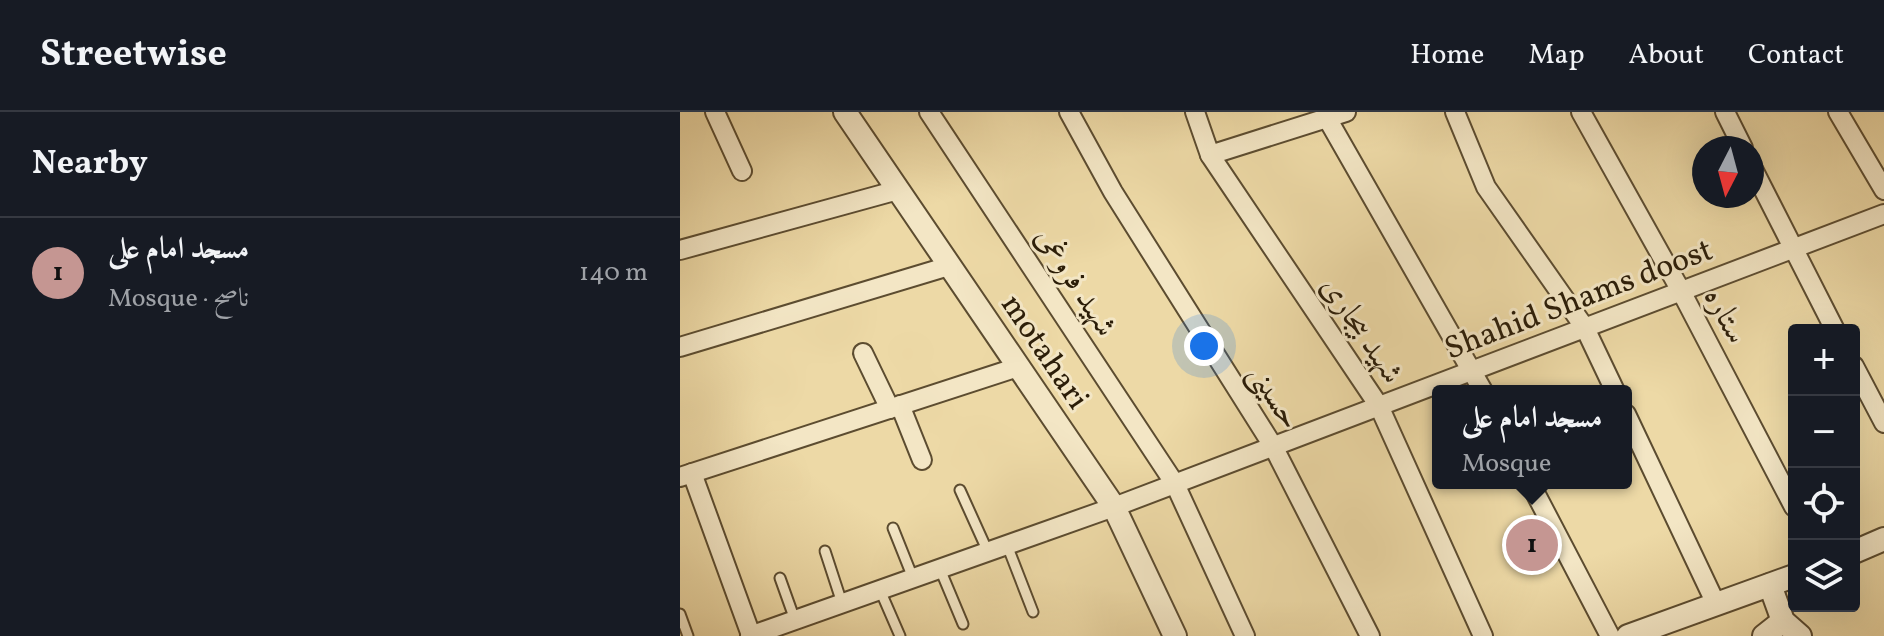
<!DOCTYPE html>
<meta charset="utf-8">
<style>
body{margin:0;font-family:Vollkorn,Amiri,serif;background:#242831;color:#f1f3f6}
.controls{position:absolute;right:24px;bottom:24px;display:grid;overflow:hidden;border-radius:8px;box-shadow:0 8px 32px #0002}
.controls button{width:72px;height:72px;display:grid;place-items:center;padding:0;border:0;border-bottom:2px solid #363941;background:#171b24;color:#f1f3f6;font:40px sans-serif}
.compass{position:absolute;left:1012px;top:24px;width:72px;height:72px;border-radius:50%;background:#171b24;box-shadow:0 8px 32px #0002;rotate:186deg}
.you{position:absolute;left:524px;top:234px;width:28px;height:28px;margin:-20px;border:6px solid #fff;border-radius:50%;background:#1a73e8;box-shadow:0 0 0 12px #1a73e833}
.badge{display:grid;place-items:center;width:52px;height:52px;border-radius:50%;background:#c59692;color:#111;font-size:26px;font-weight:700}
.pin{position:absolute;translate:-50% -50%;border:4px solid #fff;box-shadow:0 2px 8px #0006}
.popup{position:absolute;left:752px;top:273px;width:200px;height:104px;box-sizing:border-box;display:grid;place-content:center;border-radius:8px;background:#171b24;filter:drop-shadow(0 2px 6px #0005);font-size:26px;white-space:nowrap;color:#9ea1a6}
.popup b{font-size:30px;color:#f1f3f6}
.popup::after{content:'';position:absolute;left:50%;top:100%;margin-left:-16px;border:16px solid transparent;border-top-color:#171b24}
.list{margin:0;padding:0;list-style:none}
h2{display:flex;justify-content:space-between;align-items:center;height:104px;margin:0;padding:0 32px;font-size:34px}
h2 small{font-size:26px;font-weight:400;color:#9ea1a6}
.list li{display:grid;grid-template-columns:52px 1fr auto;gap:24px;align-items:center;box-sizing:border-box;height:112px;padding:0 32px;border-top:2px solid #363941}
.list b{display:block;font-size:30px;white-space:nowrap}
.list p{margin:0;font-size:26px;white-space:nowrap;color:#9ea1a6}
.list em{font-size:26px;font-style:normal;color:#9ea1a6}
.icon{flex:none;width:44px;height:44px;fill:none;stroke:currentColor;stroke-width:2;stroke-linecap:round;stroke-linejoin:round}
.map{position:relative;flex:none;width:1204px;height:524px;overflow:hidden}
header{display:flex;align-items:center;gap:48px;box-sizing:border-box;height:112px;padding:0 40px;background:#171b24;border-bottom:2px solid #363941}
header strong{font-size:38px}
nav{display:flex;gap:44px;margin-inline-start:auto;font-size:28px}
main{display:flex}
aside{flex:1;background:#171b24}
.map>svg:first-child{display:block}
</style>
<header>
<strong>Streetwise</strong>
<nav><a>Home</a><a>Map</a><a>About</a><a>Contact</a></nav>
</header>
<main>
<aside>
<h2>Nearby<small></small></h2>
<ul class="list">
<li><span class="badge">1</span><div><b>مسجد امام علی</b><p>Mosque · ناصح</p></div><em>140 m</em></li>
</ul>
</aside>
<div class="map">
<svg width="1204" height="524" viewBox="0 0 1204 524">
<rect width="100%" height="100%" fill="#edd9a6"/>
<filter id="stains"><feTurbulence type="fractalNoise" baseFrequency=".0025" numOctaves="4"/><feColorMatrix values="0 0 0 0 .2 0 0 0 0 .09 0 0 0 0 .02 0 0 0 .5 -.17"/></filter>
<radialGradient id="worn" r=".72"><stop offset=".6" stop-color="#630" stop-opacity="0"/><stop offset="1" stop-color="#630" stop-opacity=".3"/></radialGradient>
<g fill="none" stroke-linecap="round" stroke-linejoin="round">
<defs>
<g id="service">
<path d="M 280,378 L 308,440"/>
<path d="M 213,416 L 233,466"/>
<path d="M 327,433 L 353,500"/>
<path d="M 145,439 L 162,491"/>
<path d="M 260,457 L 283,512"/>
<path d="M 100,466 L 115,508"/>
<path d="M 200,478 L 220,524"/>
<path d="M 0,502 L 8,524"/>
</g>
<g id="minor">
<path d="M 35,0 L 62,59"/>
<path d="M 249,0 L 495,372 L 565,524"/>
<path d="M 389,0 L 433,80 L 593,334 L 690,524"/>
<path d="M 515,0 L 530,43 L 666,0"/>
<path d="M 775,0 L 806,75 L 905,216 L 935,279"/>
<path d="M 901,0 L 1001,179 L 1114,395"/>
<path d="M 1045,0 L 1063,36"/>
<path d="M 1158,0 L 1204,78"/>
<path d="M 647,6 L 803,279"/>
<path d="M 530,43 L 699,294 L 803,524"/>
<path d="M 1072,55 L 1155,218"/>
<path d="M 0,138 L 218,78"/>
<path d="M 0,235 L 269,154"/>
<path d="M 183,241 L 210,297"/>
<path d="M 1174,254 L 1204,311"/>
<path d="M 220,293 L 242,348"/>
<path d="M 946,302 L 1036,492"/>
<path d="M 12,361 L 71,523"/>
<path d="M 0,365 L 338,255"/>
<path d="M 850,371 L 930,524"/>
<path d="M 70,524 L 434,395 L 1204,102"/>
</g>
<g id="tertiary">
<path d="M 165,0 L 434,395 L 495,524"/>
<path d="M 1174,440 L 1204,427"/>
<path d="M 1090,473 L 1103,509 L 1120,524"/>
<path d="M 948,524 L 1114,464"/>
<path d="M 1084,524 L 1103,509"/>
</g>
</defs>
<use href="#service" stroke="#5c4c30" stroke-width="13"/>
<use href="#minor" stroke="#5c4c30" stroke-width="22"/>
<use href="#tertiary" stroke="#5c4c30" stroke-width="26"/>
<use href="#service" stroke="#f3e6c5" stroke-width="9"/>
<use href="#minor" stroke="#f3e6c5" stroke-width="18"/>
<use href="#tertiary" stroke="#f3e6c5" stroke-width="22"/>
</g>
<g text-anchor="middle" stroke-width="6" stroke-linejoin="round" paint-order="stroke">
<g font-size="32" fill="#2b1d08" stroke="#f3e6c5">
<text transform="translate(397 169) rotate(57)" y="11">شهید فروغی</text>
<text transform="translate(898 186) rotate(-21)" y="11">Shahid Shams doost</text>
<text transform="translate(1047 203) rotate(62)" y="11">ستاره</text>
<text transform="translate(683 217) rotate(56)" y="11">شهید بیجاری</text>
<text transform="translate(366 239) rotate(56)" y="11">motahari</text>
<text transform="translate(596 284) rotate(58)" y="11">حسینی</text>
</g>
</g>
<rect width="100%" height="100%" filter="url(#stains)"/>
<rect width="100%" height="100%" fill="url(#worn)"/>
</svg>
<div class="controls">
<button>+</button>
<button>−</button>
<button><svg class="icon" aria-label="locate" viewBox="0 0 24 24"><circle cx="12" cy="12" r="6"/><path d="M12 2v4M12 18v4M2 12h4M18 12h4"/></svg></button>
<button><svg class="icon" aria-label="layers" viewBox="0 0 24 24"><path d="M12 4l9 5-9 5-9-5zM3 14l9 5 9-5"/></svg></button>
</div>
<svg class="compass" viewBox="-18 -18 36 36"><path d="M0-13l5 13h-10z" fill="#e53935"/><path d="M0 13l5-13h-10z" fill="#9ea1a6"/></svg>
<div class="you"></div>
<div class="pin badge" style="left:852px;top:433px">1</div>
<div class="popup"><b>مسجد امام علی</b>Mosque</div>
</div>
</main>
